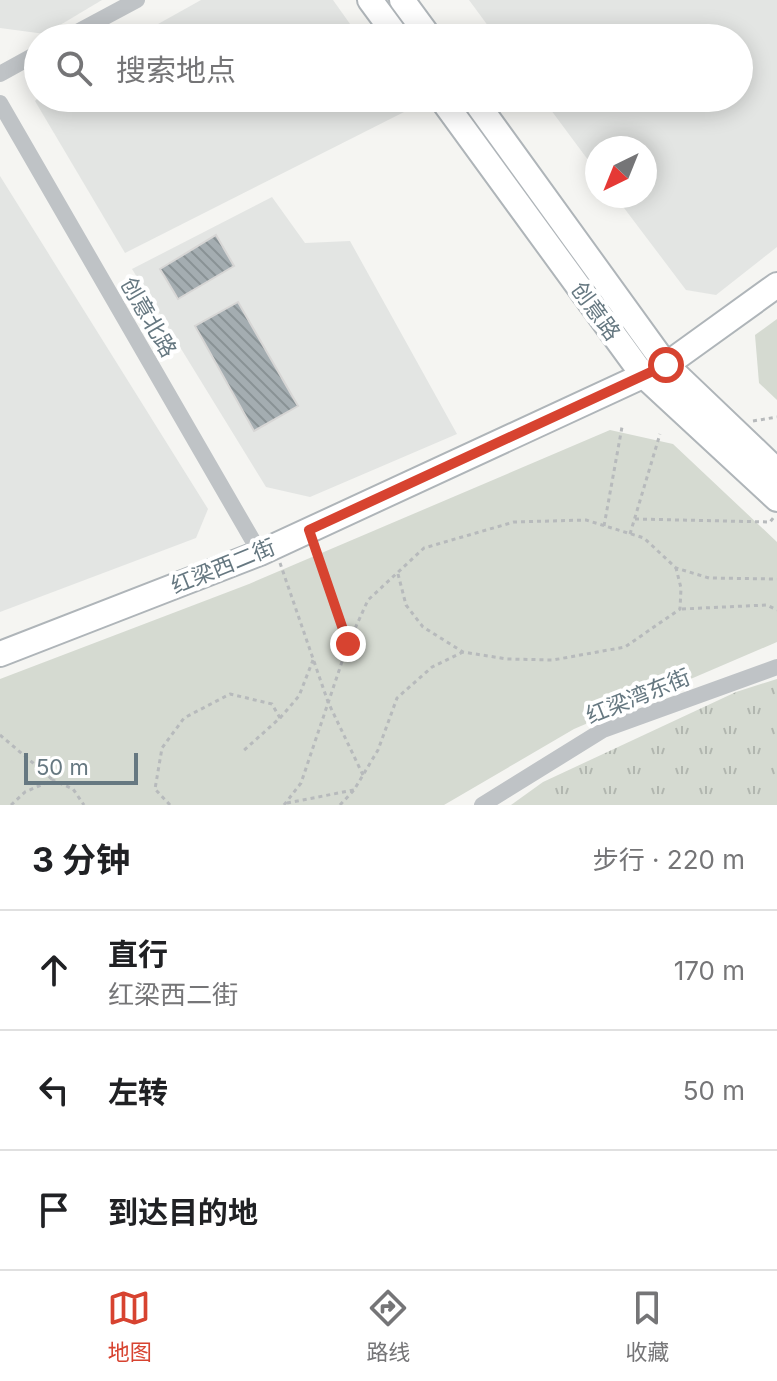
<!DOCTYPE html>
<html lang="zh">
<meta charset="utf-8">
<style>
body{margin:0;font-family:Inter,"Noto Sans SC",sans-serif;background:#f6f6f6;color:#202124}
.compass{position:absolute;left:585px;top:136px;width:72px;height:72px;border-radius:50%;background:#fff;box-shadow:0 4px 20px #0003;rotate:223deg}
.scale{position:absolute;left:24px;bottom:20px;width:114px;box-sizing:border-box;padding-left:8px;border:4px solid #667881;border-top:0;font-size:22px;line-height:28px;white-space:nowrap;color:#667881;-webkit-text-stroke:6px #fff;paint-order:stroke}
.stop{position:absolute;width:24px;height:24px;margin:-18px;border:6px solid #d74330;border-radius:50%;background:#fff}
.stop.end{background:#d74330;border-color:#fff;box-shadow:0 2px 8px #0008}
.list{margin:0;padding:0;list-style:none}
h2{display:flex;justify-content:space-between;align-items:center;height:104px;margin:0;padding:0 32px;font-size:34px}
h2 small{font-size:26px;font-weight:400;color:#757577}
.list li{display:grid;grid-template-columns:52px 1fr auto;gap:24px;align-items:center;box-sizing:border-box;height:120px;padding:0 32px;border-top:2px solid #e0e0e0}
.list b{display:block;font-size:30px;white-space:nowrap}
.list p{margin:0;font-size:26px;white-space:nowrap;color:#757577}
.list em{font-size:26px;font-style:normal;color:#757577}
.icon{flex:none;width:44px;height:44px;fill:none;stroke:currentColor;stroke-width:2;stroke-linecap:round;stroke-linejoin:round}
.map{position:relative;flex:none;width:777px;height:805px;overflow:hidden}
.search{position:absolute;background:#fff;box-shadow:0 4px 20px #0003;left:24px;right:24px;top:24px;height:88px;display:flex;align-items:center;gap:20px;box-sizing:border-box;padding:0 28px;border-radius:44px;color:#757577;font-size:30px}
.sheet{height:464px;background:#fff}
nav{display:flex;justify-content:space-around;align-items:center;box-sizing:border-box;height:112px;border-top:2px solid #e0e0e0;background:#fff;font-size:22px;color:#757577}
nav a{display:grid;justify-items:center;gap:4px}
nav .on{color:#d74330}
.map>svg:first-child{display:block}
</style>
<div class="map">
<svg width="777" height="805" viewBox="0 0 777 805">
<defs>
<pattern id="grass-tufts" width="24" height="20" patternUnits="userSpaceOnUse" patternTransform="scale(2)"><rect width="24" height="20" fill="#d5dad1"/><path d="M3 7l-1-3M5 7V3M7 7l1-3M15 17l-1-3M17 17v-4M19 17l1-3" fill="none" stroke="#b1b6af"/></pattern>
<pattern id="building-back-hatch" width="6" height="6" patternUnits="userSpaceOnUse" patternTransform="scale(2)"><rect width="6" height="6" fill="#a4adb1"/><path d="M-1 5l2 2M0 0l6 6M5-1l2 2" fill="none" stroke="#899295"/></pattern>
</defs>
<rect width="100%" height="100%" fill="#f5f5f2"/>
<g fill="#e3e5e3">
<path d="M 0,0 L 102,0 L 45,34 L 0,28 Z"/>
<path d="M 201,0 L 333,0 L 360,38 L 133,38 Z"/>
<path d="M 469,0 L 777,0 L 777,247 L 716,295 L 686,290 L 615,196 L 645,196 L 645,148 L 597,148 L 597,172 L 542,98 L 739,98 L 739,38 L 497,38 Z"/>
<path d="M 38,98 L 402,98 L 410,109 L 125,253 L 35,101 Z"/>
<path d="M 0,176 L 208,509 L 196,538 L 0,612 Z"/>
<path d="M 272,197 L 305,243 L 350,241 L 457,434 L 310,497 L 266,487 L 132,269 Z"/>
</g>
<path fill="url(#grass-tufts)" d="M 777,679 L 777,805 L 511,805 L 543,782 L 736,692 Z"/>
<g fill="#d5dad1">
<path d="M 777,319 L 777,400 L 759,383 L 755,335 Z"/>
<path d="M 610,430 L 673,444 L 777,542 L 777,642 L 574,729 L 444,805 L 0,805 L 0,679 L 249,584 Z"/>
</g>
<g fill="url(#building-back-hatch)" stroke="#d7d6d5" stroke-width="2">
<path d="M 216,235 L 234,266 L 178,299 L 160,269 Z"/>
<path d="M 238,302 L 298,406 L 254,431 L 195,326 Z"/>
</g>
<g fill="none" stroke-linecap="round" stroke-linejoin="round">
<defs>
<g id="secondary">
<path d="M 370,0 L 398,38"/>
<path d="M 402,0 L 430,38"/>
<path d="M 441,98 L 643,375 L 777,499"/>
<path d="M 473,98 L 666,365 L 777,471"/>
<path d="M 0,654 L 260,553 L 666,365 L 777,285"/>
</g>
</defs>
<use href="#secondary" stroke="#afb5b9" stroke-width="28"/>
<g stroke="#b7babc" stroke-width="3" stroke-dasharray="4 4" stroke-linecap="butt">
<path d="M 753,421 L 777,417"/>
<path d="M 635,519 L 770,522 L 774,517"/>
<path d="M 604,526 L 622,427"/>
<path d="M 630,534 L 660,434"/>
<path d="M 316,549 L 348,644"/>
<path d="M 280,563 L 328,702 L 363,775"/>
<path d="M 398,574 L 406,605 L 423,627 L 463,652 L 507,659 L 553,660 L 625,647 L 680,609 L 681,588 L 676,568"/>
<path d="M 682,609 L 767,605 L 777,610"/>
<path d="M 280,718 L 299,696 L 313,660"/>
<path d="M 0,735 L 53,780"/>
<path d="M 287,803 L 354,790"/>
<path d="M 11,805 L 25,792 L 53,780 L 73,789 L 84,805"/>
<path d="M 170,805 L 155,789 L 162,748 L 184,718 L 230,694 L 272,704 L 280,718 L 242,752"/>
<path d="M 284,805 L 301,783 L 348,644 L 368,600 L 424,548 L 514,522 L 586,520 L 644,538 L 676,568 L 709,578 L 777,579"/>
<path d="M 340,805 L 354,790 L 378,750 L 397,698 L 432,667 L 463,652"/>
</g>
<g stroke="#bfc3c6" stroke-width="16">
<path d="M 66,38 L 137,0"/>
<path d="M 0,74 L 38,53"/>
<path d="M 0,103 L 260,553"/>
<path d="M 482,805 L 603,730 L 777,667"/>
</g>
<use href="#secondary" stroke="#fff" stroke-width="24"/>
</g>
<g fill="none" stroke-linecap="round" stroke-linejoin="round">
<path stroke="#d74330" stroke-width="10" d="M 348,644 L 309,530 L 666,365"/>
</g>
<g text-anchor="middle" stroke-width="8" stroke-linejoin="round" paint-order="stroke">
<g font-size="22" fill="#667881" stroke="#fff">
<text transform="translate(596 311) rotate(54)" y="8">创意路</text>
<text transform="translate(149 317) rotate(60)" y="8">创意北路</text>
<text transform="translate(223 566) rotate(-22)" y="8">红梁西二街</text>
<text transform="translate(638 696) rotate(-22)" y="8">红梁湾东街</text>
</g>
</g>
</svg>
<svg class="compass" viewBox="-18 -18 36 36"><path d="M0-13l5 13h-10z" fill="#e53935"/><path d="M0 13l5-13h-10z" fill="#757577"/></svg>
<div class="scale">50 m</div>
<div class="stop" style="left:666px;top:365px"></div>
<div class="stop end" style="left:348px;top:644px"></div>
<div class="search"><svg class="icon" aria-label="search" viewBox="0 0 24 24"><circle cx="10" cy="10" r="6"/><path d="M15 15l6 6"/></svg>搜索地点</div>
</div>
<section class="sheet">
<h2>3 分钟<small>步行 · 220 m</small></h2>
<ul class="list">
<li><svg class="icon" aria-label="ahead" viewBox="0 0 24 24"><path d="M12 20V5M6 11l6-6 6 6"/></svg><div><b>直行</b><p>红梁西二街</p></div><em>170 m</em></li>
<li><svg class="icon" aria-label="left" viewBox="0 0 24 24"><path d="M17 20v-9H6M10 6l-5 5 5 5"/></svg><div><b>左转</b></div><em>50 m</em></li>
<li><svg class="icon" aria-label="arrive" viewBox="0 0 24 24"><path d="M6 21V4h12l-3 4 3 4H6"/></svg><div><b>到达目的地</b></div></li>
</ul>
</section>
<nav>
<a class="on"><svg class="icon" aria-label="map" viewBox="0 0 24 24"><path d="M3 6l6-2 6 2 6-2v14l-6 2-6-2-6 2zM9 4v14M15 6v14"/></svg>地图</a>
<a><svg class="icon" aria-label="directions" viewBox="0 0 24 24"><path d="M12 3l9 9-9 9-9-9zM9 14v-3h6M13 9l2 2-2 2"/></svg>路线</a>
<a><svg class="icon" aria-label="saved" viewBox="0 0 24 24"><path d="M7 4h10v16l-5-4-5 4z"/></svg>收藏</a>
</nav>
